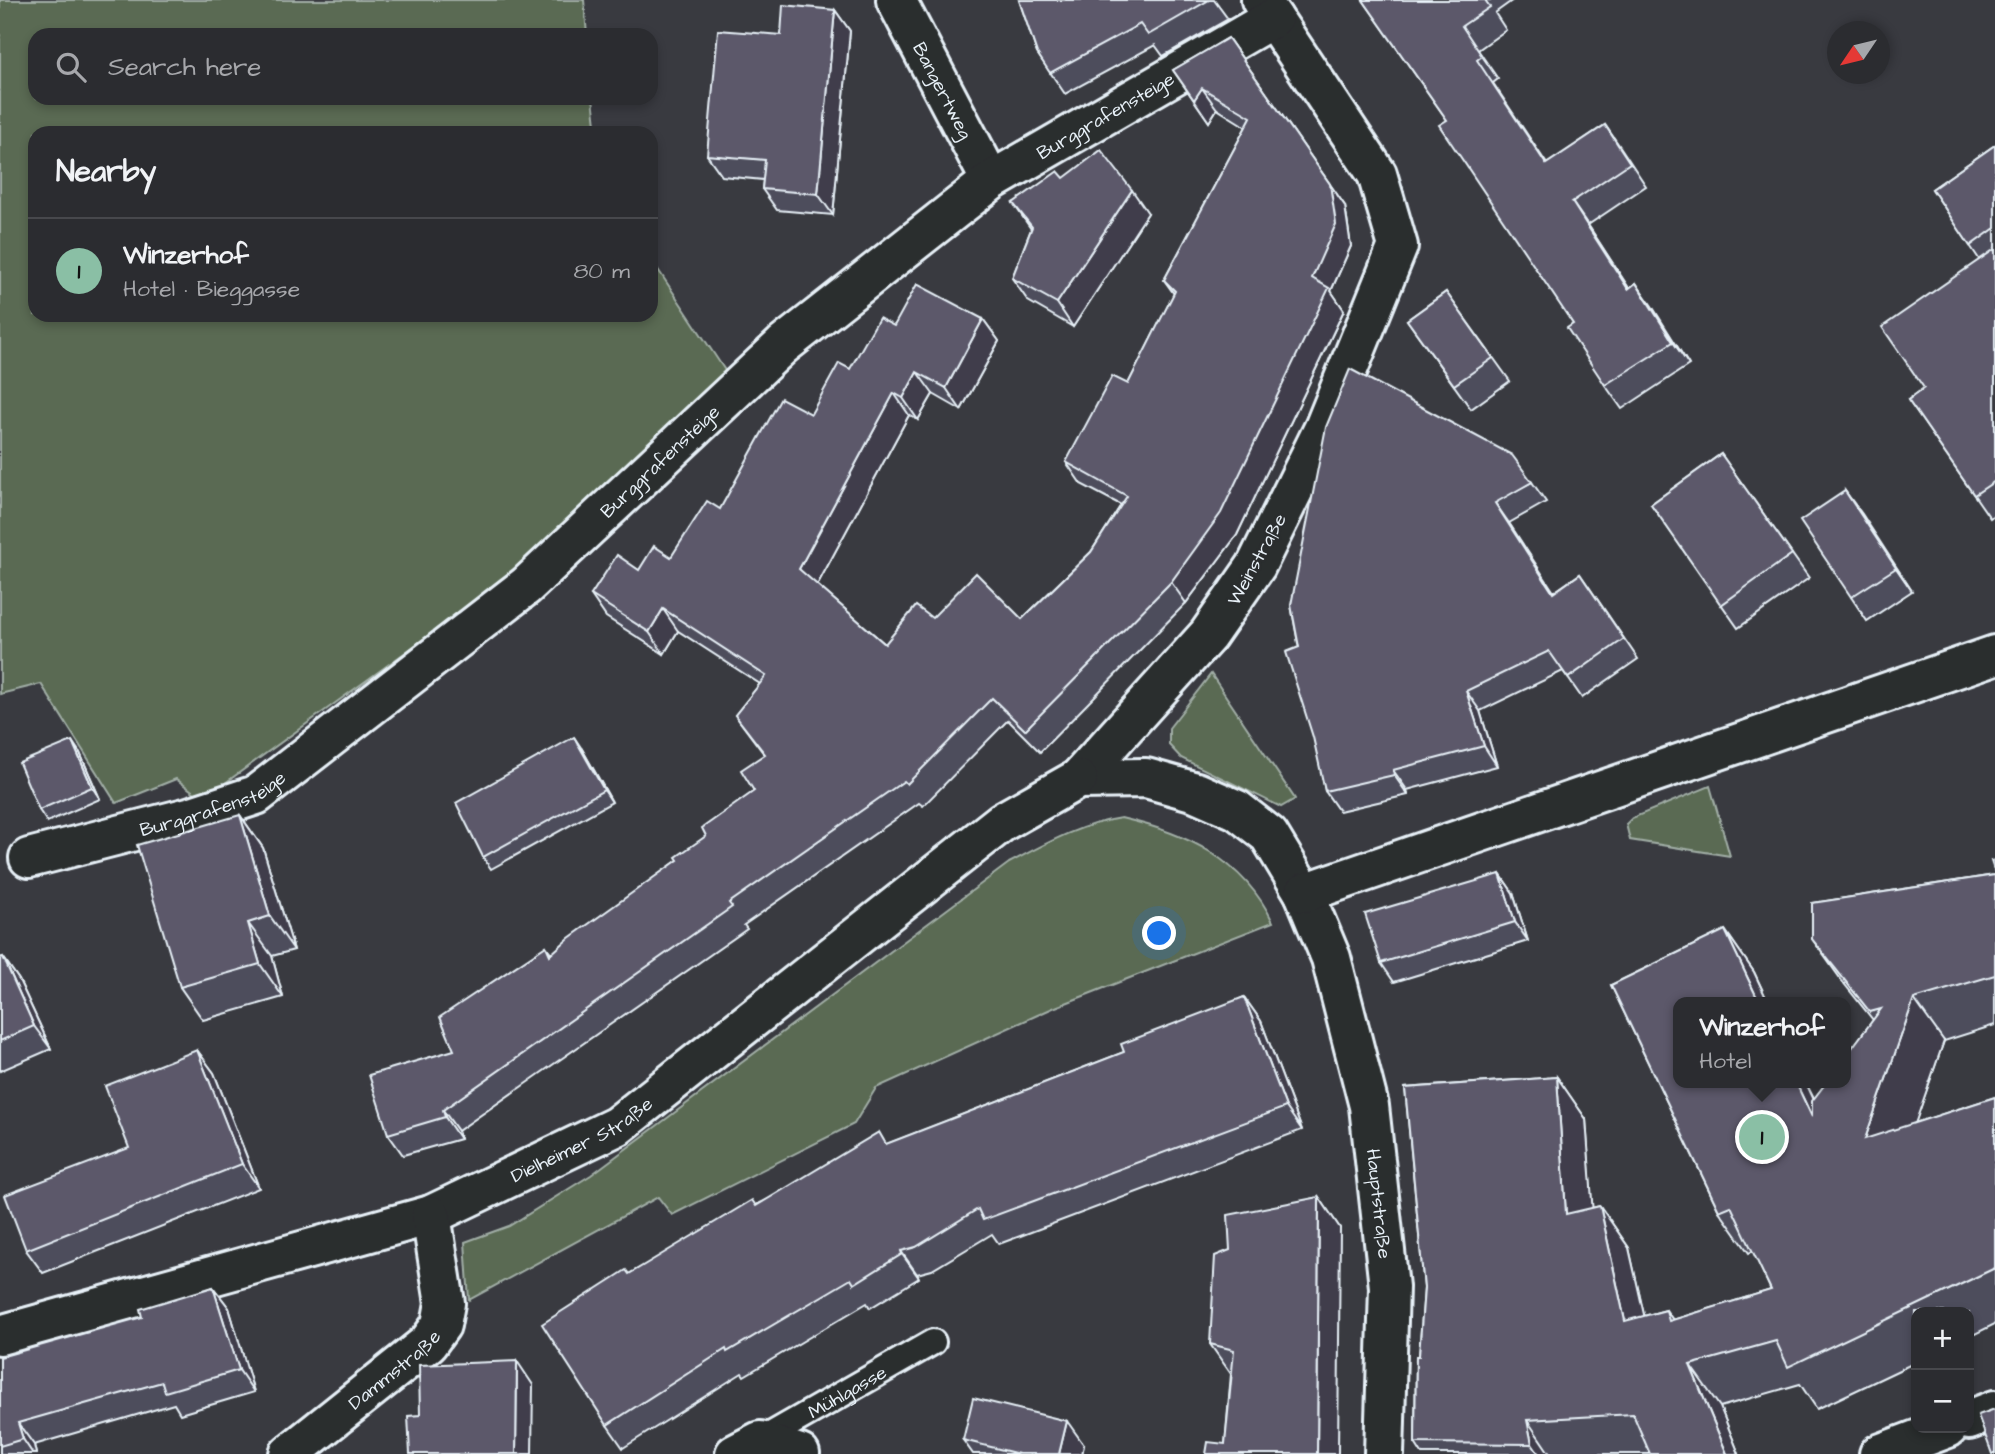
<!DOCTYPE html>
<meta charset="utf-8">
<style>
body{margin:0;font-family:"Architects Daughter",sans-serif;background:#37383c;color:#f1f3f6}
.controls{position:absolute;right:21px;bottom:21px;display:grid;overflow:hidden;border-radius:14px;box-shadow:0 4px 10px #0003}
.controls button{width:63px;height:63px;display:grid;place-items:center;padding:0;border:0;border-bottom:2px solid #47484c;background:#2b2c30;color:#f1f3f6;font:35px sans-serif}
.compass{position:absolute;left:1827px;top:21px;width:63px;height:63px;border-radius:50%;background:#2b2c30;box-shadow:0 4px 10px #0003;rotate:235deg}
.you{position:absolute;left:1160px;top:934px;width:24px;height:24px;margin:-18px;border:5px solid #fff;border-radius:50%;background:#1a73e8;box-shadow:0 0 0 10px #1a73e833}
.badge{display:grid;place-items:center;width:46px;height:46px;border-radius:50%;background:#8abfa5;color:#111;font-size:23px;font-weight:700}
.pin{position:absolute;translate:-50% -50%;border:4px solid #fff;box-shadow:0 2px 7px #0006}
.popup{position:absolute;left:1673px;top:997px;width:178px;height:91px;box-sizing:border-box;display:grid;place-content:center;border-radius:14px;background:#2b2c30;filter:drop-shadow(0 2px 5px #0005);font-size:23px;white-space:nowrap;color:#a6a7ab}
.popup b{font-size:26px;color:#f1f3f6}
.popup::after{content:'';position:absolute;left:50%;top:100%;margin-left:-14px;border:14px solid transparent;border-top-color:#2b2c30}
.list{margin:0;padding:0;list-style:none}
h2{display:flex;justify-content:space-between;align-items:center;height:91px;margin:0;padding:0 28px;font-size:30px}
h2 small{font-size:23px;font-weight:400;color:#a6a7ab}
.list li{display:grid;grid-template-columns:46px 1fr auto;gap:21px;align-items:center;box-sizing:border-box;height:105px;padding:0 28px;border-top:2px solid #47484c}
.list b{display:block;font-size:26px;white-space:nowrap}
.list p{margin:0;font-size:23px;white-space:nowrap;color:#a6a7ab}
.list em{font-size:23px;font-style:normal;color:#a6a7ab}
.icon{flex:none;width:38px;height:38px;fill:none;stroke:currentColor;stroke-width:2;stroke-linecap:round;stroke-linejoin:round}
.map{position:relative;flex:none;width:1995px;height:1454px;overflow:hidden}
.search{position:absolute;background:#2b2c30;box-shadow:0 4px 10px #0003;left:28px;top:28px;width:630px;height:77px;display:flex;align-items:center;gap:18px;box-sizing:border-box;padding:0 24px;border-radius:21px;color:#a6a7ab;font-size:26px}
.panel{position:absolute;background:#2b2c30;box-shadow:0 4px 10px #0003;left:28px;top:126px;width:630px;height:196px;border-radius:21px}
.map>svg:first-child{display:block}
</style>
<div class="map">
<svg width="1995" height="1454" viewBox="0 0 1995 1454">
<rect width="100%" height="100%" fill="#393a40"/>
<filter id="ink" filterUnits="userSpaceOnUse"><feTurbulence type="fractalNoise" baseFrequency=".0143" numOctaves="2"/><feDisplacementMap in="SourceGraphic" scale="14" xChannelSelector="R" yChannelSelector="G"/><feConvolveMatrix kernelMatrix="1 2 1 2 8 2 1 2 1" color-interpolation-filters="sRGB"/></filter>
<g filter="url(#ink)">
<g fill="#5a6a53" stroke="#a1aea6" stroke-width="2">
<path d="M 0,0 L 584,0 L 587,35 L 35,35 L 35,98 L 593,98 L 597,133 L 35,133 L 35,315 L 651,315 L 651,259 L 732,381 L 523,567 L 203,799 L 176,779 L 116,803 L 41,684 L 0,694 Z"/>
<path d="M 1211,674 L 1295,799 L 1281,807 L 1181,758 L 1169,745 L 1169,728 Z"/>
<path d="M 1710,786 L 1730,856 L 1630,840 L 1626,824 L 1632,818 Z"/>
<path d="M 1121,818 C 1186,833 1243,859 1273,922 L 1053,1008 L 876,1088 L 854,1124 L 672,1215 L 658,1197 L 469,1300 L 465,1242 L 509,1226 L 591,1175 L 1009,863 C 1045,844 1080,824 1121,818 Z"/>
</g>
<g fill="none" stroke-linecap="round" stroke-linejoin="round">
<defs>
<g id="lane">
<path id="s1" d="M 760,1441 L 933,1342"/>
</g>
<g id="street">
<path id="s2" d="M 896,0 L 991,181"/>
<path id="s3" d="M 1261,0 L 1377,174 L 1398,246 L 1324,428 L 1256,566 L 1208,635 L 1078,779 L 1146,778 L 1196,792 L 1237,810 L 1269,835 L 1304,893 L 1331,958 L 1369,1106 L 1389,1287 L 1384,1454"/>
<path id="s4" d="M 29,858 L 189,817 L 256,795 L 526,586 L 783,345 L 991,181 L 1273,18"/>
<path d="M 1304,893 L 1995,655"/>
<path id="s5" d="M 0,1335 L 431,1215 L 617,1126 L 1002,822 L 1078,779"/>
<path d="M 1969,1420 L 1995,1410"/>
<path id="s6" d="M 289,1454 L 428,1343 L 441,1325 L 445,1303 L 431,1215"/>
<path d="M 735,1454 L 760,1441 L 800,1454"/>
<path d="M 1879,1454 L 1948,1428"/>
</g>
</defs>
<use href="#lane" stroke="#e8f1f8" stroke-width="30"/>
<use href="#street" stroke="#e8f1f8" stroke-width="44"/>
<use href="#lane" stroke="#2a2d2e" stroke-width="24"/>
<use href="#street" stroke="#2a2d2e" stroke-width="38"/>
</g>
<g fill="#4e4d5c" stroke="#e8f1f8" stroke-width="2">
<path d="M 1019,0 L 1214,0 L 1228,19 L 1163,56 L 1155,45 L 1065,94 L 1037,53 Z"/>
<path d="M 1363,0 L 1513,0 L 1495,13 L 1506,30 L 1478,50 L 1498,79 L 1493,83 L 1547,164 L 1605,125 L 1621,148 L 1646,186 L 1588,225 L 1629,288 L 1636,283 L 1689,365 L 1622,409 L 1605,385 L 1573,324 L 1447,120 Z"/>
<path d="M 835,10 L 850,31 L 833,215 L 777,210 L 762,189 L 763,180 L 722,176 L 707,155 L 781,35 Z"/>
<path d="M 1228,38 L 1345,206 L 1351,246 L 1331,291 L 1344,310 L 1237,535 L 1186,603 L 1040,752 L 1008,720 L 923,806 L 919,803 L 744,925 L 747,929 L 458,1131 L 460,1139 L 403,1155 L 388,1134 L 454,1050 L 546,946 L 552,954 L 678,860 L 706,836 L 754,791 L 764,754 L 735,715 L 760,684 L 678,631 L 664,654 L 606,617 L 591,595 L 639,570 L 671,557 L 720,509 L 811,414 L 850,369 L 983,319 L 999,341 L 961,410 L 933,394 L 918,420 L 909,415 L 817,585 L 885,644 L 932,618 L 1022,619 L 1091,552 L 1121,505 L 1081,484 L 1066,462 L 1128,384 L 1174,294 L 1164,280 L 1246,127 L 1217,109 L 1209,122 L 1173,70 Z"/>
<path d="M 1995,145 L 1995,514 L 1990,518 L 1908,400 L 1924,388 L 1979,259 L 1932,189 Z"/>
<path d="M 1064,178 L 1148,213 L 1073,327 L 1028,301 L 1012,278 L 1031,229 L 1013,203 Z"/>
<path d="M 1446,292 L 1510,381 L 1471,409 L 1407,320 Z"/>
<path d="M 1721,454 L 1809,578 L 1738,628 L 1651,504 Z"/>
<path d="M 1532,482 L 1546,502 L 1509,523 L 1554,592 L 1580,574 L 1638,659 L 1582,698 L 1563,671 L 1480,711 L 1497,766 L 1407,790 L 1408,795 L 1339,811 L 1325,791 L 1291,605 Z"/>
<path d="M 1845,491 L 1912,591 L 1867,621 L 1851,597 Z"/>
<path d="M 582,749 L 612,802 L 491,869 L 483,857 Z"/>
<path d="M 80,753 L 100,799 L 47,822 L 39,810 Z"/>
<path d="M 240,815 L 263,848 L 294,950 L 272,956 L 283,997 L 203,1020 L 180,987 Z"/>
<path d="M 1500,874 L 1513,893 L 1528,941 L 1394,982 L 1381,963 Z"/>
<path d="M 1995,875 L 1995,1025 L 1944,1041 L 1915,1123 L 1995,1097 L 1995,1324 L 1969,1337 L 1969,1312 L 1916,1312 L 1916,1362 L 1817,1409 L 1800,1384 L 1720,1407 L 1739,1454 L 1422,1454 L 1415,1443 L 1416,1356 L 1419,1356 L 1424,1288 L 1405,1088 L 1557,1077 L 1586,1119 L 1592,1208 L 1600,1206 L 1629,1248 L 1644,1316 L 1666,1310 L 1673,1320 L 1771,1290 L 1753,1251 L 1749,1253 L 1719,1211 L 1611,985 L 1725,930 L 1754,972 L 1768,1002 L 1678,1002 L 1678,1083 L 1806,1083 L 1814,1099 L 1826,1083 L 1846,1083 L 1846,1056 L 1873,1020 L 1842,981 L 1812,939 L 1812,903 Z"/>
<path d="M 3,957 L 19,980 L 51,1049 L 0,1071 L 0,958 Z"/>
<path d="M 1244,997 L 1261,1021 L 1302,1130 L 999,1244 L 992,1234 L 932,1270 L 917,1274 L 919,1278 L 870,1308 L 867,1303 L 744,1376 L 742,1373 L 623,1448 L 607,1425 L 629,1274 L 756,1205 L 887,1144 L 1124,1052 Z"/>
<path d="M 197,1050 L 214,1073 L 259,1188 L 43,1273 L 26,1250 L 129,1148 Z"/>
<path d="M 1319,1197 L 1340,1228 L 1225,1444 L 1231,1374 L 1210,1344 L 1230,1250 Z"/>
<path d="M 213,1287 L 229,1308 L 254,1392 L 180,1414 L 174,1404 L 34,1445 L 36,1454 L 0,1454 L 0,1357 L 142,1317 Z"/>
<path d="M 963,1440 L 1084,1445 L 1082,1454 L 973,1454 Z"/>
</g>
<g fill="#403e4b" stroke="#e8f1f8" stroke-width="2">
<path d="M 835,10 L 850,31 L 833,215 L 818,194 Z"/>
<path d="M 1228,38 L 1345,206 L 1351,246 L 1331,291 L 1344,310 L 1237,535 L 1186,603 L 1171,582 L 1312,278 Z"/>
<path d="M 1202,88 L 1217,109 L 1209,122 L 1194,100 Z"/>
<path d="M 1132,190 L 1148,213 L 1073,327 L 1057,303 Z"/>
<path d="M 1572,202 L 1588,225 L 1644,312 L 1628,289 Z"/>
<path d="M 1636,283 L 1652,306 L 1689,365 L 1673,342 Z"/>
<path d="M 983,319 L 999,341 L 961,410 L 946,388 Z"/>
<path d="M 917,372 L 933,394 L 918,420 L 903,398 Z"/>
<path d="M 894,393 L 909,415 L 814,591 L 799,569 Z"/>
<path d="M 1845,491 L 1862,514 L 1912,591 L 1896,568 Z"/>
<path d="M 1495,503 L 1509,523 L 1566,613 L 1553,593 Z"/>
<path d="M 663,609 L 678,631 L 664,654 L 649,632 Z"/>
<path d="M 1466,691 L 1480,711 L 1497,766 L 1484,746 Z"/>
<path d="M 574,737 L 582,749 L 612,802 L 604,790 Z"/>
<path d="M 72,741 L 80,753 L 100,799 L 92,787 Z"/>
<path d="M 1393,770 L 1407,790 L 1408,795 L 1394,775 Z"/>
<path d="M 240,815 L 263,848 L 294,950 L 270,916 Z"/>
<path d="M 1500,874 L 1513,893 L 1528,941 L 1515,922 Z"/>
<path d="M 248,923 L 272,956 L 283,997 L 260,964 Z"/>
<path d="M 1725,930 L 1754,972 L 1768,1002 L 1759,1002 Z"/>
<path d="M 3,957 L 19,980 L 51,1049 L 34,1026 Z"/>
<path d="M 1244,997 L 1261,1021 L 1302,1130 L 1286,1107 Z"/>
<path d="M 1914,999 L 1944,1041 L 1895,1181 L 1865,1139 Z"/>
<path d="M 197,1050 L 214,1073 L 259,1188 L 242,1164 Z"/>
<path d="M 1557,1077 L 1586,1119 L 1596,1255 L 1566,1214 Z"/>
<path d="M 1796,1083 L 1806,1083 L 1842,1159 L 1812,1117 Z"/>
<path d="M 443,1110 L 458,1131 L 460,1139 L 445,1117 Z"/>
<path d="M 1319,1197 L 1340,1228 L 1338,1454 L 1317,1454 Z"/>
<path d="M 1600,1206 L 1629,1248 L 1655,1363 L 1625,1321 Z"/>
<path d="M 901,1251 L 917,1274 L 919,1278 L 902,1254 Z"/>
<path d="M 213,1287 L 229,1308 L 254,1392 L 239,1370 Z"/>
<path d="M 517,1361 L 533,1385 L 532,1454 L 516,1454 Z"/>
<path d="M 1690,1365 L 1720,1407 L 1739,1454 L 1727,1454 Z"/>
<path d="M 1527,1420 L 1550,1454 L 1539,1454 L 1532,1444 Z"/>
<path d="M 1067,1421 L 1084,1445 L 1082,1454 L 1059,1454 Z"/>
<path d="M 18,1423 L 34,1445 L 36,1454 L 33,1454 L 23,1439 Z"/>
</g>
<g fill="#5b596b" stroke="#e8f1f8" stroke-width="2">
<path d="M 1019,0 L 1209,0 L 1148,35 L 1140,24 L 1050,73 L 1037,53 Z"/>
<path d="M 1363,0 L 1485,0 L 1490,7 L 1462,26 L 1482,56 L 1477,60 L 1546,164 L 1605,125 L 1630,163 L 1572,202 L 1628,289 L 1636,283 L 1673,342 L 1605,385 L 1567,328 L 1573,324 L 1439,125 L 1447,120 Z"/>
<path d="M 783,5 L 835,10 L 818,194 L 762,189 L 765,160 L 707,155 L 718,30 L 781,35 Z"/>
<path d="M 1228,38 L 1330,184 L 1336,224 L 1312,278 L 1329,288 L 1221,513 L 1171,582 L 1025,730 L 992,698 L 907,784 L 904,781 L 729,903 L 732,907 L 443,1110 L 445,1117 L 388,1134 L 369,1075 L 454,1050 L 440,1017 L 546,946 L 550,955 L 569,938 L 678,860 L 676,857 L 706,836 L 702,828 L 754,791 L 741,770 L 765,754 L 735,715 L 766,676 L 663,609 L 649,632 L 591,595 L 617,555 L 639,570 L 654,546 L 671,557 L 707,501 L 720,509 L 781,398 L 811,414 L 839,363 L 850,369 L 879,318 L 894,326 L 917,284 L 983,319 L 946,388 L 917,372 L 903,398 L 894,393 L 799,569 L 885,644 L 916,606 L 932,618 L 976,573 L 1022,619 L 1091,552 L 1127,496 L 1066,462 L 1112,376 L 1128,384 L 1175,291 L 1164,280 L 1251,117 L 1202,88 L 1194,100 L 1173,70 Z"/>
<path d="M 1995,145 L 1995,228 L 1970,246 L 1932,189 Z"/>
<path d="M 1101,150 L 1132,190 L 1057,303 L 1012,278 L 1032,227 L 1013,203 L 1058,171 L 1064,178 Z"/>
<path d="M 1995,249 L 1995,481 L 1974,495 L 1908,400 L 1924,388 L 1882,327 Z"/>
<path d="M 1446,292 L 1493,358 L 1454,385 L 1407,320 Z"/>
<path d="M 1350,369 L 1512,455 L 1532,482 L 1495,503 L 1553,593 L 1580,574 L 1624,639 L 1568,678 L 1549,651 L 1466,691 L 1484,746 L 1393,770 L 1394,775 L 1325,791 L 1313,737 L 1286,652 L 1299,647 L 1291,605 L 1326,427 Z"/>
<path d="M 1721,454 L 1792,554 L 1721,605 L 1651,504 Z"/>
<path d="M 1845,491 L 1896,568 L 1851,597 L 1800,521 Z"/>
<path d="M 574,737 L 604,790 L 483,857 L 456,803 Z"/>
<path d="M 72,741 L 92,787 L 39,810 L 19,763 Z"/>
<path d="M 240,815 L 270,916 L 248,923 L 260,964 L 180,987 L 137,845 Z"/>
<path d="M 1995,860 L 1995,873 L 1991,861 Z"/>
<path d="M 1500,874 L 1515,922 L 1381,963 L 1365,914 Z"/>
<path d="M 1995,875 L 1995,975 L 1914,999 L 1865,1139 L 1995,1097 L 1995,1268 L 1788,1367 L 1776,1341 L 1690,1365 L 1727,1454 L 1650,1454 L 1633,1414 L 1527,1420 L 1532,1444 L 1415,1443 L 1416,1356 L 1419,1356 L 1424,1288 L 1405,1088 L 1557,1077 L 1566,1214 L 1600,1206 L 1625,1321 L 1666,1310 L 1669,1321 L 1771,1290 L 1731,1206 L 1719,1211 L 1611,985 L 1725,930 L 1759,1002 L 1678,1002 L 1678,1083 L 1796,1083 L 1812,1117 L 1812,1101 L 1826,1083 L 1846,1083 L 1846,1056 L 1881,1009 L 1870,1012 L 1812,939 L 1812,903 Z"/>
<path d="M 3,957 L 34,1026 L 0,1041 L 0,958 Z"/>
<path d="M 1244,997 L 1286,1107 L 983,1220 L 978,1209 L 916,1247 L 901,1251 L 902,1254 L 854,1284 L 851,1279 L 727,1352 L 726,1349 L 607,1425 L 542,1324 L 626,1270 L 629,1274 L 752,1200 L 756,1206 L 879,1132 L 886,1144 L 1124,1052 L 1121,1044 Z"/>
<path d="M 197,1050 L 242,1164 L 26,1250 L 5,1195 L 129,1148 L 105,1086 Z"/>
<path d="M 1319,1197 L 1317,1454 L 1206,1454 L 1208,1442 L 1225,1444 L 1234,1350 L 1210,1344 L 1215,1256 L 1230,1250 L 1228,1215 Z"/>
<path d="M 213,1287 L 239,1370 L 165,1392 L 162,1382 L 18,1423 L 23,1439 L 0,1446 L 0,1357 L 142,1317 L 140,1309 Z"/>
<path d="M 517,1361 L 516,1454 L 410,1454 L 408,1416 L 420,1415 L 419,1365 Z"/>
<path d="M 973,1398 L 1067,1421 L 1059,1454 L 1019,1454 L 963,1440 Z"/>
<path d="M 1995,1409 L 1995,1454 L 1992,1454 L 1978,1415 Z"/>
</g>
</g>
<g text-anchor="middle" stroke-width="5" stroke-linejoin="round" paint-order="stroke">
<g font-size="19" fill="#e8f1f8" stroke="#2a2d2e">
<text dy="7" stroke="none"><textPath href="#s2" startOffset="102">Bangertweg</textPath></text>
<text dy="7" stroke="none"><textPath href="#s4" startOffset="1326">Burggrafensteige</textPath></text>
<text dy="7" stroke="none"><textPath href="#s4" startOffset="760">Burggrafensteige</textPath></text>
<text transform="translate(1256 559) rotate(-61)" y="7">Weinstraße</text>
<text dy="7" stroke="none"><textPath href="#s4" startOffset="192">Burggrafensteige</textPath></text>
<text dy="7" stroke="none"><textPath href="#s5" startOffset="616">Dielheimer Straße</textPath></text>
<text dy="7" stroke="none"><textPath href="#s3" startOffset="1507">Hauptstraße</textPath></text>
<text dy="7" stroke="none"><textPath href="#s6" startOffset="135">Dammstraße</textPath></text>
<text dy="7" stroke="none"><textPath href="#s1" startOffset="100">Mühlgasse</textPath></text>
</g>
</g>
</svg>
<div class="controls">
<button>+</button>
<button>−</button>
</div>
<svg class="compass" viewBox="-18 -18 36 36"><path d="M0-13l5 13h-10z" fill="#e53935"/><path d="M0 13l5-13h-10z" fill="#a6a7ab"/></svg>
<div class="you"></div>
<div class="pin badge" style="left:1762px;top:1137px">1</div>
<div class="popup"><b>Winzerhof</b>Hotel</div>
<div class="search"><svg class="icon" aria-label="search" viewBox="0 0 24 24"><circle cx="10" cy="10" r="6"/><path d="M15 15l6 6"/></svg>Search here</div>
<section class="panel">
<h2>Nearby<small></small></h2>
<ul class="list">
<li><span class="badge">1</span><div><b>Winzerhof</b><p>Hotel · Bieggasse</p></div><em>80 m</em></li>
</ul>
</section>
</div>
